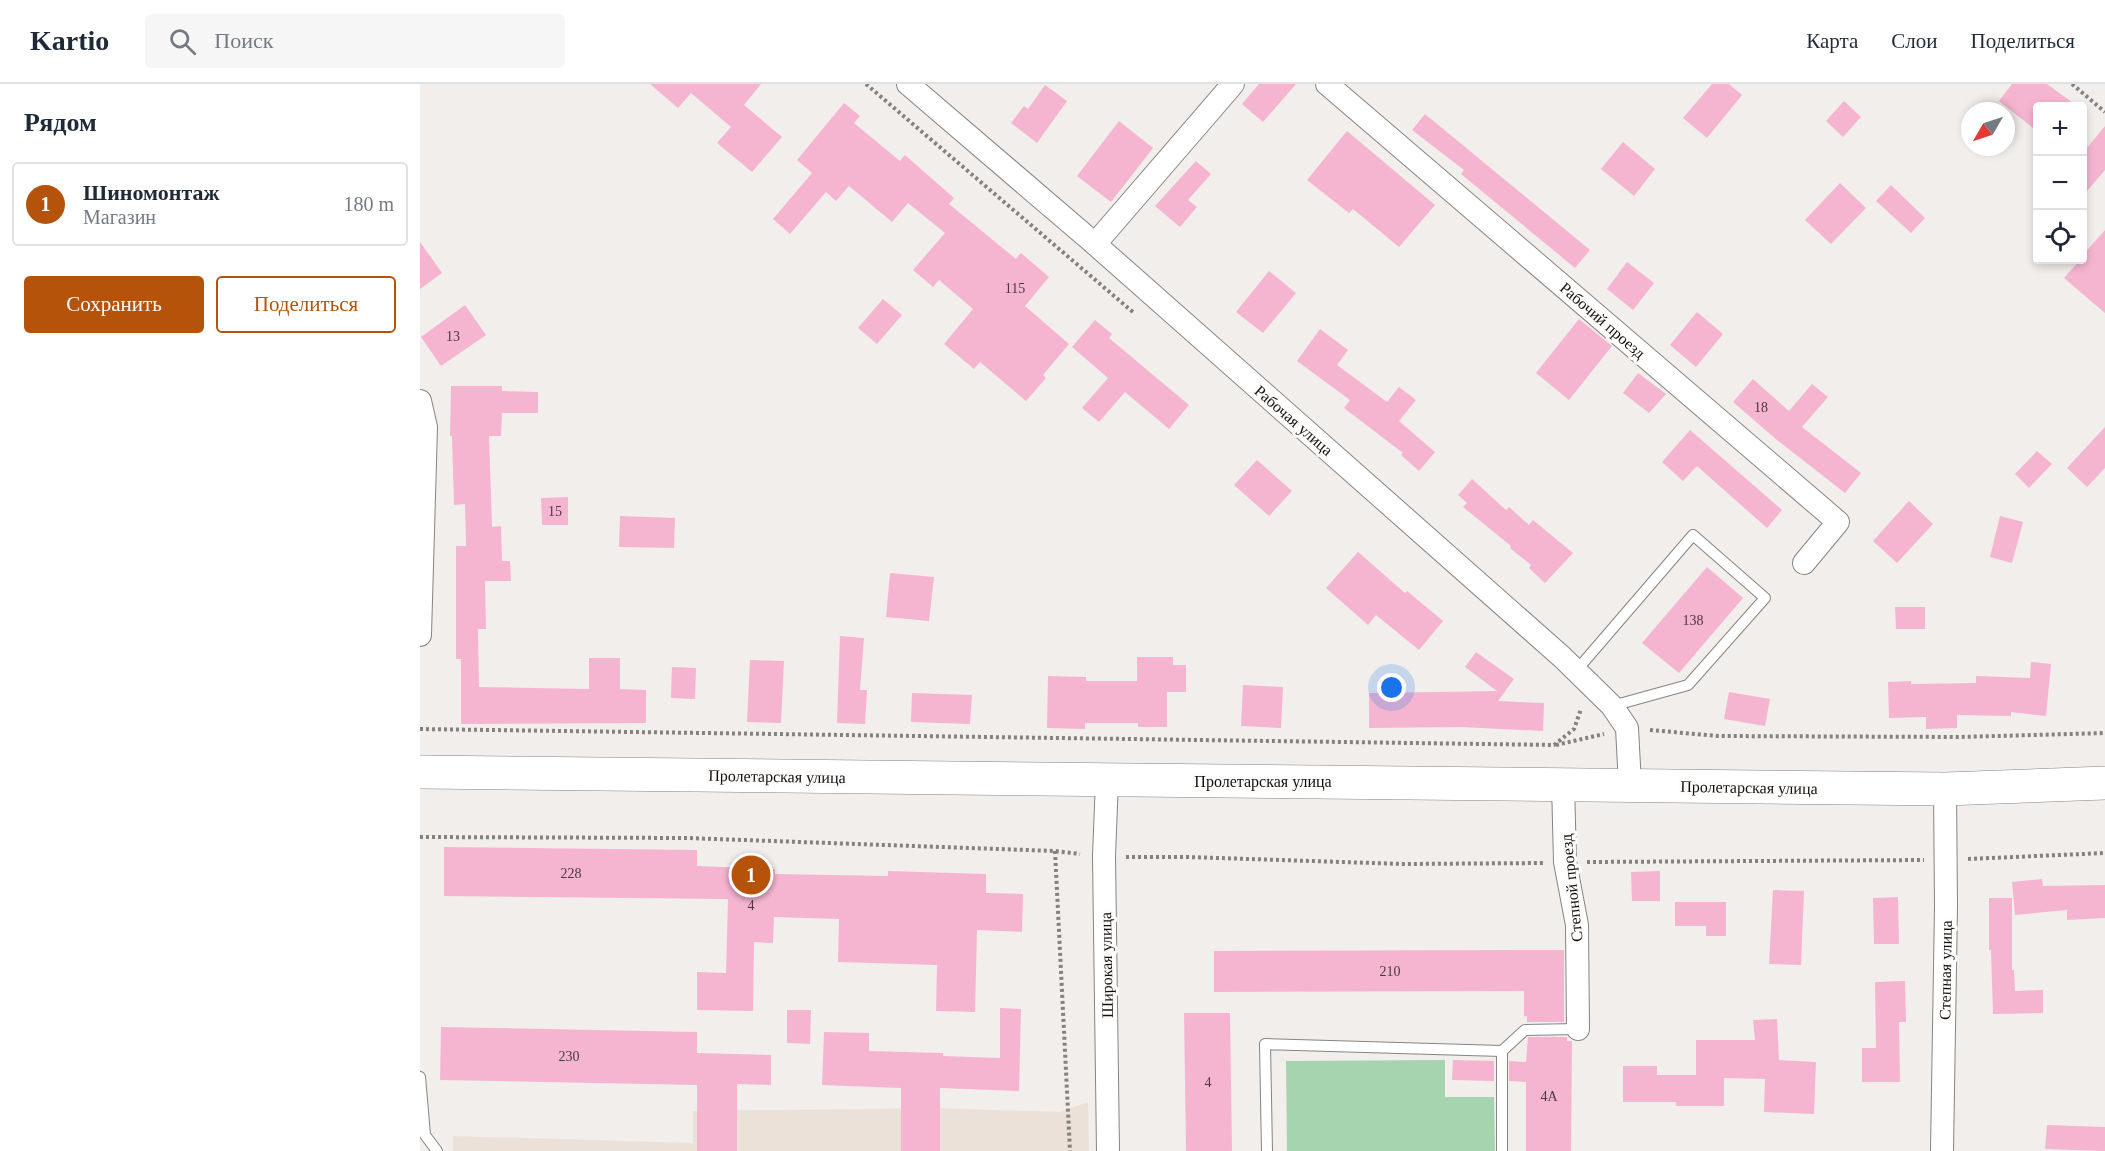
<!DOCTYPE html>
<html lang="ru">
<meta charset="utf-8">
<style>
body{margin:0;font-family:"Times New Roman",serif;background:#f6f6f7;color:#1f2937}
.controls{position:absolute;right:18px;top:18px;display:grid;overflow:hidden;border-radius:6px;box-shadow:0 3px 9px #0003}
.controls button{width:54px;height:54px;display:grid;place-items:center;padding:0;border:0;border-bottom:2px solid #e0e1e3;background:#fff;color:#1f2937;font:30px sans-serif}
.compass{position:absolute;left:1541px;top:18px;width:54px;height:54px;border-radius:50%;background:#fff;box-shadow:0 3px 9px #0003;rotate:231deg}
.you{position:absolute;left:972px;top:604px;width:21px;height:21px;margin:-15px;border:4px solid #fff;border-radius:50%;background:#1a73e8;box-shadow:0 0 0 9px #1a73e833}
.badge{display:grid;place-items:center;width:39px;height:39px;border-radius:50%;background:#b45309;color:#fff;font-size:20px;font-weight:700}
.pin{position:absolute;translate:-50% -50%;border:3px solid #fff;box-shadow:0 2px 6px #0006}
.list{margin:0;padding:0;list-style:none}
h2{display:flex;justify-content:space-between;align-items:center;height:78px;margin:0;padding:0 24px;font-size:26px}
h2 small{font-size:20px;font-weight:400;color:#747a83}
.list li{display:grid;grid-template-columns:39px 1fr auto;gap:18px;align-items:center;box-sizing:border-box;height:84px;margin:0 12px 12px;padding:0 12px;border:2px solid #e0e1e3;border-radius:6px}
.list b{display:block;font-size:22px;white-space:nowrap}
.list p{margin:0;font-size:20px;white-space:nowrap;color:#747a83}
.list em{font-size:20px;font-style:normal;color:#747a83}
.actions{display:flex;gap:12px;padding:18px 24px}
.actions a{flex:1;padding:14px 0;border:2px solid #b45309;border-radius:6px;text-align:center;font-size:21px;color:#b45309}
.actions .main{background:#b45309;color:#fff}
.icon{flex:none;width:33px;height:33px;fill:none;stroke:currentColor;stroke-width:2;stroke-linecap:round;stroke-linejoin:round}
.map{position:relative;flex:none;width:1685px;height:1067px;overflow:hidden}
header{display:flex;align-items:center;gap:36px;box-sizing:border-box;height:84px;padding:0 30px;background:#fff;border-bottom:2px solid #e0e1e3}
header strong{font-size:28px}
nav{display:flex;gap:33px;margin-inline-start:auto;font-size:21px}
.search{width:420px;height:54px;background:#f6f6f7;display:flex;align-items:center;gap:15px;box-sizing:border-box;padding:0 21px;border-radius:6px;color:#747a83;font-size:22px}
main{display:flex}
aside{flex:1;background:#fff}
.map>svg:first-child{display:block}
</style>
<header>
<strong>Kartio</strong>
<div class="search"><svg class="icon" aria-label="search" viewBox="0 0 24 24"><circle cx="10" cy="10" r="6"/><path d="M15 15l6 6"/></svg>Поиск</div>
<nav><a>Карта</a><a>Слои</a><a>Поделиться</a></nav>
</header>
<main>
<aside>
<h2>Рядом<small></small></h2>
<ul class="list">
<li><span class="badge">1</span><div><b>Шиномонтаж</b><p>Магазин</p></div><em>180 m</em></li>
</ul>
<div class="actions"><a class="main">Сохранить</a><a>Поделиться</a></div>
</aside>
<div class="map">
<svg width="1685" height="1067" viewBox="0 0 1685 1067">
<rect width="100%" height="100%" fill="#f2eeeb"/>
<path fill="#ebe1d8" d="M 668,1018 L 669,1067 L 33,1067 L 33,1052 L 273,1059 L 273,1027 L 514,1024 L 640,1028 Z"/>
<path fill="#a6d4ae" d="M 1025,976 L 1025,1013 L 1074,1013 L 1075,1067 L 867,1067 L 866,977 Z"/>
<g fill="#f5b5d0">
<path d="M 230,0 L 341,0 L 324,21 L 362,53 L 332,88 L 297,59 L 311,43 L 271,9 L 258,24 Z"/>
<path d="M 839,0 L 876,0 L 843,38 L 822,20 Z"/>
<path d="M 1292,0 L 1309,0 L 1322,11 L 1287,54 L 1263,34 Z"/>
<path d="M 1592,0 L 1627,0 L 1657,22 L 1617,22 L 1617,47 L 1579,17 Z"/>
<path d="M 625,1 L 647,17 L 617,59 L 591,39 L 604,22 L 608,25 Z"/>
<path d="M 1424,17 L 1441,33 L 1423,53 L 1406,37 Z"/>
<path d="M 424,19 L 440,32 L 434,39 L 480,77 L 485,71 L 534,114 L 529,120 L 596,175 L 601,169 L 629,193 L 605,222 L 649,260 L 623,291 L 626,294 L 606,317 L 560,278 L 554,285 L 524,260 L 553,225 L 519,196 L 513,203 L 493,186 L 525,149 L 488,119 L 472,138 L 429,102 L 416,117 L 406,108 L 370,150 L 353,135 L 392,89 L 377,76 Z"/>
<path d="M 1005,30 L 1170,166 L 1155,184 L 1041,90 L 1044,86 L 992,46 Z"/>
<path d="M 699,37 L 733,64 L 691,118 L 657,92 Z"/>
<path d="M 1685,42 L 1685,86 L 1662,113 L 1662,70 Z"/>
<path d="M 927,47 L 1015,121 L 979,163 L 933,125 L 929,129 L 887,96 Z"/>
<path d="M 1203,58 L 1235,85 L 1214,112 L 1181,85 Z"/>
<path d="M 776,77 L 791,90 L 768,116 L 777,123 L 760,143 L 735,122 Z"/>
<path d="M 1420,99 L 1446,124 L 1411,160 L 1385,136 Z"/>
<path d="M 1471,101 L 1505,134 L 1491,149 L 1456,117 Z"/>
<path d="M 1685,146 L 1685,229 L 1644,194 L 1660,176 L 1662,176 L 1662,172 Z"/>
<path d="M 0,158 L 22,189 L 0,205 Z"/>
<path d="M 1207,178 L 1234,199 L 1213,226 L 1187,205 Z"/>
<path d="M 849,187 L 876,209 L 843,249 L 816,228 Z"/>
<path d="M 463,215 L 482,231 L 457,260 L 438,244 Z"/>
<path d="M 45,221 L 66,251 L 21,282 L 1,253 Z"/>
<path d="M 1277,228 L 1303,250 L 1276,283 L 1250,261 Z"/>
<path d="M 1159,235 L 1192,262 L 1149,316 L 1116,289 Z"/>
<path d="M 675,236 L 692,250 L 689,254 L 769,321 L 749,345 L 705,308 L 679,338 L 662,324 L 688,294 L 652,263 Z"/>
<path d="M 900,245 L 928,266 L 917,281 L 967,318 L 979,303 L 996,316 L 979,337 L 1015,368 L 999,387 L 981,371 L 983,369 L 924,324 L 930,316 L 877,277 Z"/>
<path d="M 1218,289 L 1246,310 L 1229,329 L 1203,309 Z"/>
<path d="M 1333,295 L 1369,327 L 1392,300 L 1408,313 L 1382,343 L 1441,389 L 1425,409 L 1357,356 L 1313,318 Z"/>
<path d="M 31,302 L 82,302 L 82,307 L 118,308 L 118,329 L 82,329 L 81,352 L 69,352 L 72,443 L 81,442 L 82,477 L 90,477 L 91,497 L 65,497 L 66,545 L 58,545 L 59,603 L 169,605 L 169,574 L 200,574 L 200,605 L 226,606 L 226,639 L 41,640 L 41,575 L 36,575 L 36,462 L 46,462 L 45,420 L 34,421 L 32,352 L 30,352 Z"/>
<path d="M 1685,343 L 1685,384 L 1667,403 L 1647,384 Z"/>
<path d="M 1270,346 L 1362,426 L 1347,444 L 1277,382 L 1263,397 L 1242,378 Z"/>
<path d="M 1617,367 L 1632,380 L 1609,404 L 1595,390 Z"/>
<path d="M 837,376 L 872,407 L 849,432 L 814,401 Z"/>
<path d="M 1052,395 L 1086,426 L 1089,423 L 1109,441 L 1113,436 L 1153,469 L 1125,499 L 1109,484 L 1111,481 L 1090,464 L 1091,462 L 1043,423 L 1047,419 L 1038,411 Z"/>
<path d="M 148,413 L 148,441 L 122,441 L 121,414 Z"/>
<path d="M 1489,417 L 1513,440 L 1477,479 L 1453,457 Z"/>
<path d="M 200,432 L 255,434 L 254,464 L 199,463 Z"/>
<path d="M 1580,432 L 1603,438 L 1592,479 L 1570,473 Z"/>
<path d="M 938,468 L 985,509 L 987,507 L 1023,537 L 999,566 L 956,531 L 948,541 L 906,504 Z"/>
<path d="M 1287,483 L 1323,514 L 1259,589 L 1222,559 Z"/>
<path d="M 470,489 L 514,493 L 509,537 L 466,533 Z"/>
<path d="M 1475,523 L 1505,523 L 1505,545 L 1476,545 Z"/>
<path d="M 420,552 L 444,554 L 440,606 L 447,606 L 445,640 L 417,639 Z"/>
<path d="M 1056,568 L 1094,595 L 1078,617 L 1124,619 L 1123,647 L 1041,643 L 949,644 L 949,609 L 1077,607 L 1045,583 Z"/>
<path d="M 717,573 L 753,573 L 753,581 L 766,581 L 766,608 L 747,608 L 747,643 L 718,643 L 718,639 L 665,639 L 665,645 L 627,644 L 628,592 L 666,593 L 666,597 L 717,597 Z"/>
<path d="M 330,576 L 364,577 L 361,639 L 327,638 Z"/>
<path d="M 1611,578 L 1631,580 L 1626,632 L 1591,628 L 1591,632 L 1537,631 L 1537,644 L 1506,645 L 1506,633 L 1469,634 L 1468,598 L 1491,597 L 1491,600 L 1556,599 L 1556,592 L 1610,594 Z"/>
<path d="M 252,583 L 276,584 L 275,615 L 251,614 Z"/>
<path d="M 823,601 L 863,603 L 861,644 L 821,642 Z"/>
<path d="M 1309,608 L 1350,615 L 1345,642 L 1304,635 Z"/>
<path d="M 492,609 L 552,611 L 550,640 L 491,638 Z"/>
<path d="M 24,763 L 277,766 L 277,782 L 355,785 L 355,790 L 468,792 L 468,787 L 566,790 L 566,809 L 603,810 L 602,848 L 557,846 L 555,928 L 516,927 L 517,881 L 418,878 L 419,835 L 354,833 L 353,859 L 334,858 L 333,927 L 277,926 L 277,888 L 306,889 L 308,815 L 24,812 Z"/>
<path d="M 1240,787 L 1240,817 L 1212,817 L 1211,788 Z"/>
<path d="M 1622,795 L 1623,802 L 1685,801 L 1685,834 L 1647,836 L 1647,826 L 1595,831 L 1592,798 Z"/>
<path d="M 1353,806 L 1384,807 L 1381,881 L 1349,880 Z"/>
<path d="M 1478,813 L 1479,860 L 1454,860 L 1453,814 Z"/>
<path d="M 1569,814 L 1592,814 L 1592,886 L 1594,886 L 1595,907 L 1623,906 L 1623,929 L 1573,930 L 1571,866 L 1569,866 Z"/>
<path d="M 1255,818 L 1306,818 L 1306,852 L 1286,852 L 1286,842 L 1255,842 Z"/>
<path d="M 1144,866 L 1144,938 L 1107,938 L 1107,932 L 1104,932 L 1104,907 L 794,908 L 794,867 Z"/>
<path d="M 1485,897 L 1486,938 L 1479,938 L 1480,998 L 1442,998 L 1442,964 L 1456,964 L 1455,898 Z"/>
<path d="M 580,924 L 601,925 L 599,1007 L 520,1004 L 520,1067 L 481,1067 L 481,1004 L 402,1001 L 404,948 L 449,949 L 449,967 L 523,969 L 523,972 L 580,974 Z"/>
<path d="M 367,926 L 391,926 L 390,960 L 367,959 Z"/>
<path d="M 764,929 L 810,929 L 812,1067 L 766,1067 Z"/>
<path d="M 1357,935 L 1359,976 L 1396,978 L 1394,1030 L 1344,1028 L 1345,995 L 1304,994 L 1304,1022 L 1256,1022 L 1256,1018 L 1203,1018 L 1203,982 L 1237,982 L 1237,991 L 1276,991 L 1276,956 L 1335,956 L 1333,936 Z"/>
<path d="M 21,943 L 277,948 L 277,969 L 351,971 L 351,1001 L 317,1000 L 317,1067 L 277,1067 L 277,1001 L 20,996 Z"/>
<path d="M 1108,953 L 1147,953 L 1147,957 L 1152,957 L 1151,1067 L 1106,1067 L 1106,998 L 1089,997 L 1089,977 L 1106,978 Z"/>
<path d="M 1033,976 L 1074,977 L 1074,997 L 1032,996 Z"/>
<path d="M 1627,1041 L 1685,1043 L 1685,1067 L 1625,1065 Z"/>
</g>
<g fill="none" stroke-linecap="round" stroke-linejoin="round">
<defs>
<g id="service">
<path d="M 1156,587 L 1273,451 L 1345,514 L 1268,601 L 1192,622"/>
<path d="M 0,993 L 5,1051 L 17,1067"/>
<path d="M 847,1067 L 845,960 L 1082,967 L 1105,946 L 1158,945"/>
<path d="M 1082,1067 L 1082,967"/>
</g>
<g id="minor">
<path d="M 488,0 L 675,160 L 1142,573 L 1192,622 L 1207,644 L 1210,701"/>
<path d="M 907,0 L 1418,438 L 1384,479"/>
<path d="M 675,160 L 813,0"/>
<path d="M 0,317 L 6,343 L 0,551"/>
<path d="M 687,696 L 684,772 L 688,1067"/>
<path d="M 1143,699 L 1145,778 L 1157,841 L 1158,945"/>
<path d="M 1522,1067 L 1526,822 L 1525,705"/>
</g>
<path id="primary" d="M 0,688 L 1525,705 L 1685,699"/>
</defs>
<use href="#service" stroke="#878481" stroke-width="12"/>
<use href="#minor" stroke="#878481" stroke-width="24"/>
<use href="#primary" stroke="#878481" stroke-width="34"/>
<g stroke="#84817f" stroke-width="4" stroke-dasharray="3 3" stroke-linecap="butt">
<path d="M 446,0 L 714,229"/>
<path d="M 1652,0 L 1685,28"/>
<path d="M 0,645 L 1134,661 L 1154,645 L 1161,625"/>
<path d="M 1230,646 L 1298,652 L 1540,653 L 1685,649"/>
<path d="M 1136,661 L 1184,650"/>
<path d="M 0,753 L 267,754 L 635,767 L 660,770"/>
<path d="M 635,767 L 650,1067"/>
<path d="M 706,773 L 768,773 L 984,780 L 1123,779"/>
<path d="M 1548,775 L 1685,769"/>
<path d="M 1167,778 L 1504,776"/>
</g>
<use href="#service" stroke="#fff" stroke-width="10"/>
<use href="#minor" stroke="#fff" stroke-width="22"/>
<use href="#primary" stroke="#fff" stroke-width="33"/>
</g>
<g text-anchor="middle" stroke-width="6" stroke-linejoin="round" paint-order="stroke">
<g font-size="14" fill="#4a393e">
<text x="595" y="209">115</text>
<text x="33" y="257">13</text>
<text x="1341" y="328">18</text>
<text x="135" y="432">15</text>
<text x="1273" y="541">138</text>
<text x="151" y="794">228</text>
<text x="331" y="826">4</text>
<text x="970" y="892">210</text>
<text x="149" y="977">230</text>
<text x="788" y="1003">4</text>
<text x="1129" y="1017">4А</text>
</g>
<g font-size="16" fill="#11100e" stroke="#fefcfa">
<text transform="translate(1183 236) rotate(41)" y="6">Рабочий проезд</text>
<text transform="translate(874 336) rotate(41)" y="6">Рабочая улица</text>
<text transform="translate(357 692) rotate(1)" y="6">Пролетарская улица</text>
<text x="843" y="703">Пролетарская улица</text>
<text transform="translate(1329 703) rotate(1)" y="6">Пролетарская улица</text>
<text transform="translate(1151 804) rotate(-96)" y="6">Степной проезд</text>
<text transform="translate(686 881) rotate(-91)" y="6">Широкая улица</text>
<text transform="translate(1525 886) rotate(-89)" y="6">Степная улица</text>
</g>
</g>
</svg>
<div class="controls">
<button>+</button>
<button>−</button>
<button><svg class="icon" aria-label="locate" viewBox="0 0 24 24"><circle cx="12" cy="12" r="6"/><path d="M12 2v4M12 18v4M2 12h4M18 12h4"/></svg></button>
</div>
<svg class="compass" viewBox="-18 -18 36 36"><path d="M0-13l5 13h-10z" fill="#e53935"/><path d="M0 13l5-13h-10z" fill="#747a83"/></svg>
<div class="you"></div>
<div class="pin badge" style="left:331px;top:791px">1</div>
</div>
</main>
